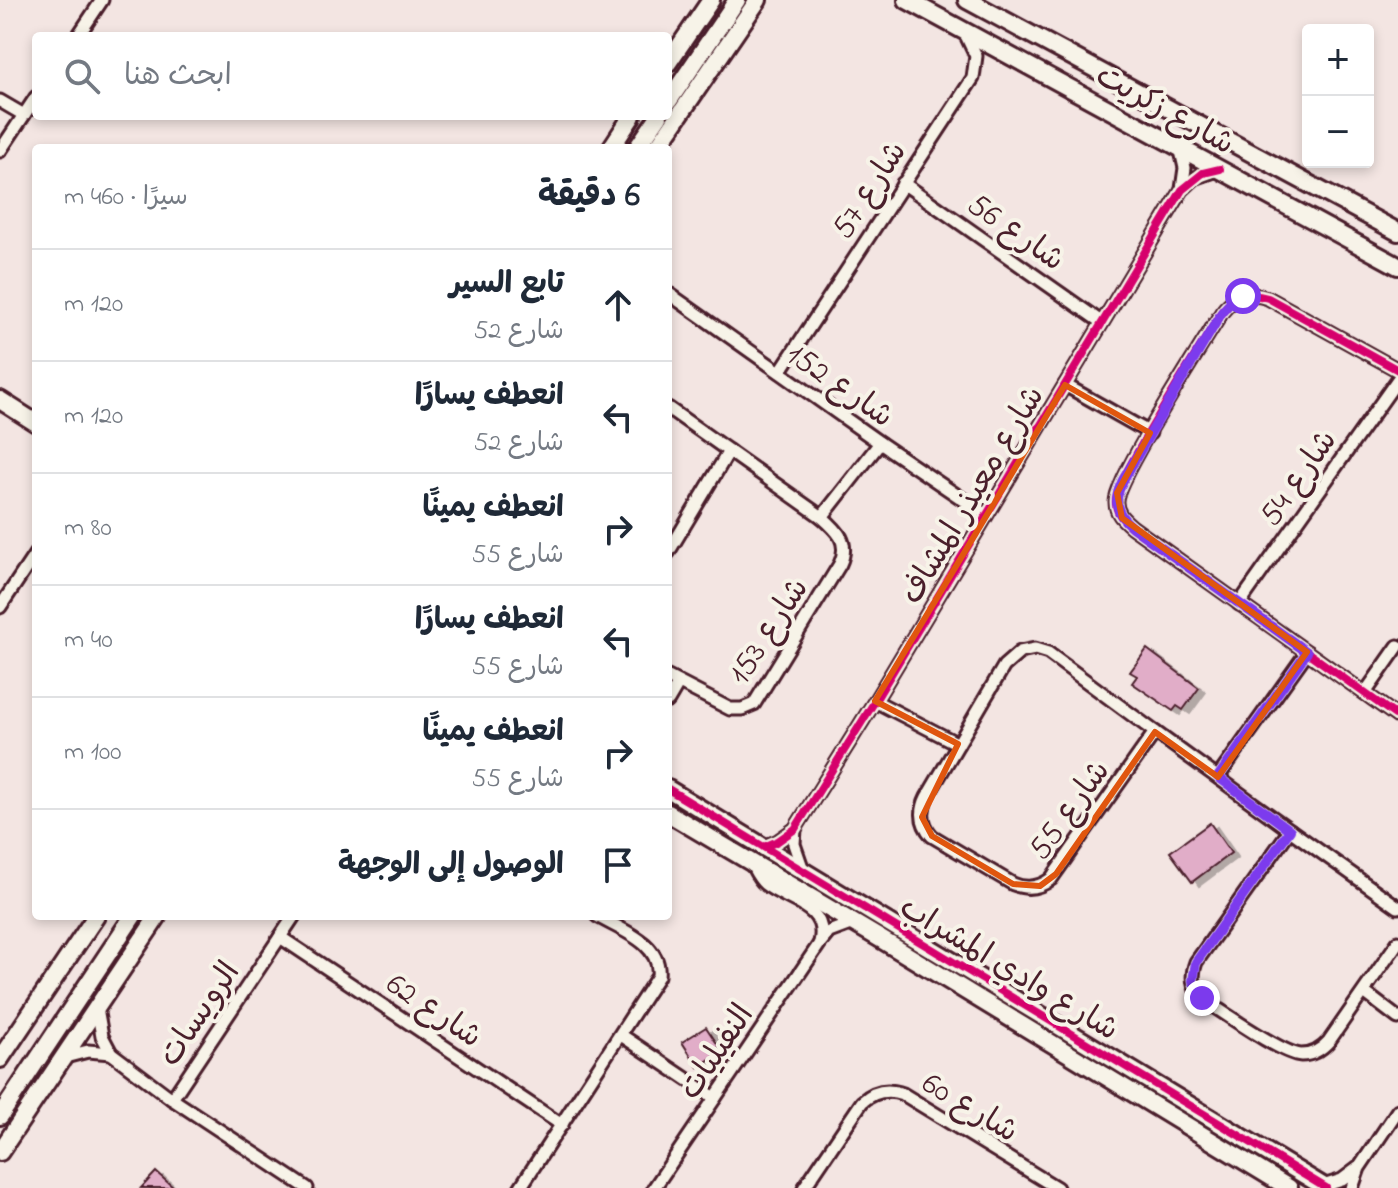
<!DOCTYPE html>
<html lang="ar">
<meta charset="utf-8">
<style>
body{margin:0;font-family:"Indie Flower","Playpen Sans Arabic",sans-serif;background:#f6f6f7;color:#1f2937;direction:rtl}
.controls{position:absolute;right:24px;top:24px;display:grid;overflow:hidden;border-radius:8px;box-shadow:0 4px 12px #0003}
.controls button{width:72px;height:72px;display:grid;place-items:center;padding:0;border:0;border-bottom:2px solid #e0e1e3;background:#fff;color:#1f2937;font:40px sans-serif}
.stop{position:absolute;width:24px;height:24px;margin:-18px;border:6px solid #7c3aed;border-radius:50%;background:#fff}
.stop.end{background:#7c3aed;border-color:#fff;box-shadow:0 2px 8px #0008}
.list{margin:0;padding:0;list-style:none}
h2{display:flex;justify-content:space-between;align-items:center;height:104px;margin:0;padding:0 32px;font-size:34px}
h2 small{font-size:26px;font-weight:400;color:#747a83}
.list li{display:grid;grid-template-columns:52px 1fr auto;gap:24px;align-items:center;box-sizing:border-box;height:112px;padding:0 32px;border-top:2px solid #e0e1e3}
.list b{display:block;font-size:30px;white-space:nowrap}
.list p{margin:0;font-size:26px;white-space:nowrap;color:#747a83}
.list em{font-size:26px;font-style:normal;color:#747a83}
.icon{flex:none;width:44px;height:44px;fill:none;stroke:currentColor;stroke-width:2;stroke-linecap:round;stroke-linejoin:round}
.map{position:relative;flex:none;width:1398px;height:1188px;overflow:hidden;direction:ltr}
.search{position:absolute;background:#fff;box-shadow:0 4px 12px #0003;left:32px;top:32px;width:640px;height:88px;display:flex;align-items:center;gap:20px;box-sizing:border-box;padding:0 28px;border-radius:8px;color:#747a83;font-size:30px}
.panel{position:absolute;background:#fff;box-shadow:0 4px 12px #0003;left:32px;top:144px;width:640px;height:776px;border-radius:8px;direction:rtl}
.map>svg:first-child{display:block}
</style>
<div class="map">
<svg width="1398" height="1188" viewBox="0 0 1398 1188">
<defs>
<filter id="shadow"><feDropShadow dx="7" dy="4" stdDeviation="0" flood-color="#0004"/></filter>
</defs>
<rect width="100%" height="100%" fill="#f3e5e2"/>
<filter id="ink" filterUnits="userSpaceOnUse"><feTurbulence type="fractalNoise" baseFrequency=".0125" numOctaves="2"/><feDisplacementMap in="SourceGraphic" scale="16" xChannelSelector="R" yChannelSelector="G"/><feConvolveMatrix kernelMatrix="1 2 1 2 8 2 1 2 1" color-interpolation-filters="sRGB"/></filter>
<g filter="url(#ink)">
<g fill="#e1adc8" stroke="#4a1f2b" stroke-width="2" filter="url(#shadow)">
<path d="M 1147,649 L 1199,688 L 1183,710 L 1177,706 L 1173,711 L 1132,683 L 1137,676 L 1130,672 Z"/>
<path d="M 1210,823 L 1231,853 L 1192,882 L 1170,852 Z"/>
<path d="M 706,1027 L 722,1051 L 698,1067 L 682,1042 Z"/>
<path d="M 156,1172 L 174,1188 L 141,1188 Z"/>
</g>
<g fill="none" stroke-linecap="round" stroke-linejoin="round">
<defs>
<g id="street">
<path d="M 78,36 L 102,0"/>
<path d="M 0,101 L 24,115"/>
<path d="M 1180,147 L 1185,168 L 1182,189"/>
<path d="M 0,151 L 36,97"/>
<path d="M 903,183 L 1101,322"/>
<path d="M 668,293 L 880,443 L 986,515"/>
<path d="M 1398,370 L 1268,298 C 1249,292 1234,296 1222,312 C 1205,341 1115,479 1116,502 C 1116,514 1124,520 1132,527 L 1398,717"/>
<path d="M 780,372 L 973,78 L 976,56 L 964,31"/>
<path d="M 1065,385 L 1150,433"/>
<path d="M 668,408 L 822,517 C 838,531 850,542 840,564 L 754,704 L 742,709 L 730,709 L 668,677"/>
<path d="M 822,517 L 880,443"/>
<path d="M 668,553 L 729,451"/>
<path d="M 1239,604 L 1398,379"/>
<path d="M 0,607 L 36,553"/>
<path d="M 1035,649 L 1048,653 L 1155,732 L 1051,879 C 1039,888 1027,890 1013,884 L 932,836 C 921,824 920,811 927,797 L 1004,666 L 1020,652 Z"/>
<path d="M 1365,693 L 1398,646"/>
<path d="M 668,701 L 678,684"/>
<path d="M 875,701 L 958,744"/>
<path d="M 1155,732 L 1290,830"/>
<path d="M 1218,777 L 1307,652"/>
<path d="M 795,829 L 794,844 L 803,870"/>
<path d="M 764,847 L 778,841 L 795,829 L 875,701 L 1182,190 L 1195,178 L 1220,169"/>
<path d="M 751,863 C 755,870 758,878 765,884 C 786,901 829,906 820,942"/>
<path d="M 1398,907 L 1290,830 L 1196,962 C 1190,978 1193,992 1207,1002 C 1226,1014 1282,1054 1301,1055 C 1313,1055 1322,1049 1329,1041 L 1398,942"/>
<path d="M 280,937 L 562,1125"/>
<path d="M 1364,992 L 1398,1018"/>
<path d="M 97,1008 L 102,1036 L 111,1053 L 172,1099 L 307,1188"/>
<path d="M 621,1035 L 715,1098"/>
<path d="M 65,1057 L 88,1051 L 111,1053"/>
<path d="M 172,1099 L 294,916"/>
<path d="M 1323,1186 L 1342,1180 L 1358,1168"/>
<path d="M 520,1188 L 658,976 C 662,943 621,930 597,916"/>
<path d="M 654,1188 L 820,943 L 829,932 L 853,923"/>
<path d="M 804,1188 L 862,1102 C 874,1091 887,1088 903,1094 L 1057,1188"/>
<path d="M 1352,1188 L 1359,1168 L 1398,1110"/>
</g>
<g id="secondary">
<path d="M 907,0 L 1398,266"/>
<path d="M 967,0 L 1398,232"/>
<path d="M 0,400 L 36,423"/>
<path d="M 668,789 L 1326,1188"/>
<path d="M 668,813 L 879,938 L 1289,1188"/>
<path d="M 0,1152 L 158,916"/>
</g>
<g id="primary">
<path d="M 668,63 L 711,0"/>
<path d="M 668,102 L 737,0"/>
<path d="M 611,148 L 632,116"/>
<path d="M 637,148 L 659,116"/>
<path d="M 657,148 L 758,0"/>
<path d="M 0,1059 L 96,916"/>
<path d="M 0,1116 L 133,916"/>
</g>
</defs>
<use href="#street" stroke="#4a1f2b" stroke-width="17"/>
<use href="#secondary" stroke="#4a1f2b" stroke-width="22"/>
<use href="#primary" stroke="#4a1f2b" stroke-width="22"/>
<use href="#street" stroke="#f7f3e8" stroke-width="11"/>
<use href="#secondary" stroke="#f7f3e8" stroke-width="16"/>
<use href="#primary" stroke="#f7f3e8" stroke-width="16"/>
<defs>
<g id="cycleway">
<path d="M 1398,370 L 1268,298 C 1249,292 1234,296 1222,312 C 1205,341 1115,479 1116,502 C 1116,514 1124,520 1132,527 L 1398,717"/>
<path d="M 668,789 L 1326,1188"/>
<path d="M 764,847 L 778,841 L 795,829 L 875,701 L 1182,190 L 1203,173 L 1220,169"/>
</g>
</defs>
<use href="#cycleway" stroke="#f7f3e8" stroke-width="13"/>
<use href="#cycleway" stroke="#d6006c" stroke-width="8"/>
</g>
</g>
<g fill="none" stroke-linecap="round" stroke-linejoin="round" filter="url(#ink)">
<path stroke="#7c3aed" stroke-width="10" d="M 1202,998 L 1193,981 L 1196,962 L 1290,830 L 1218,777 L 1307,652 L 1132,527 C 1115,513 1113,500 1123,480 L 1222,312 L 1231,302 L 1243,296"/>
</g>
<path fill="none" stroke="#e0560e" stroke-width="6" stroke-linejoin="round" d="M 1065,385 L 1150,433 L 1117,493 L 1122,518 L 1307,652 L 1218,777 L 1155,732 L 1056,874 L 1040,886 L 1013,884 L 932,836 L 922,817 L 958,744 L 875,701 Z"/>
<g text-anchor="middle" stroke-width="8" stroke-linejoin="round" paint-order="stroke">
<g font-size="32" fill="#4a1f2b" stroke="#f7f3e8">
<text transform="translate(1166 108) rotate(29)" y="11">شارع زكريت</text>
<text transform="translate(868 189) rotate(-57)" y="11">شارع 57</text>
<text transform="translate(1017 231) rotate(35)" y="11">شارع 56</text>
<text transform="translate(841 384) rotate(35)" y="11">شارع 152</text>
<text transform="translate(1297 477) rotate(-55)" y="11">شارع 54</text>
<text transform="translate(971 494) rotate(-59)" y="11">شارع معيذر المشاف</text>
<text transform="translate(767 630) rotate(-57)" y="11">شارع 153</text>
<text transform="translate(1068 809) rotate(-54)" y="11">شارع 55</text>
<text transform="translate(1010 967) rotate(31)" y="11">شارع وادي المشراب</text>
<text transform="translate(435 1009) rotate(34)" y="11">شارع 62</text>
<text transform="translate(198 1013) rotate(-56)" y="11">الرويسات</text>
<text transform="translate(715 1051) rotate(-56)" y="11">النفيليات</text>
<text transform="translate(971 1106) rotate(31)" y="11">شارع 60</text>
</g>
</g>
</svg>
<div class="controls">
<button>+</button>
<button>−</button>
</div>
<div class="stop" style="left:1243px;top:296px"></div>
<div class="stop end" style="left:1202px;top:998px"></div>
<div class="search"><svg class="icon" aria-label="search" viewBox="0 0 24 24"><circle cx="10" cy="10" r="6"/><path d="M15 15l6 6"/></svg>ابحث هنا</div>
<section class="panel">
<h2>6 دقيقة<small>سيرًا · 460 m</small></h2>
<ul class="list">
<li><svg class="icon" aria-label="ahead" viewBox="0 0 24 24"><path d="M12 20V5M6 11l6-6 6 6"/></svg><div><b>تابع السير</b><p>شارع 52</p></div><em>120 m</em></li>
<li><svg class="icon" aria-label="left" viewBox="0 0 24 24"><path d="M17 20v-9H6M10 6l-5 5 5 5"/></svg><div><b>انعطف يسارًا</b><p>شارع 52</p></div><em>120 m</em></li>
<li><svg class="icon" aria-label="right" viewBox="0 0 24 24"><path d="M7 20v-9h11M14 6l5 5-5 5"/></svg><div><b>انعطف يمينًا</b><p>شارع 55</p></div><em>80 m</em></li>
<li><svg class="icon" aria-label="left" viewBox="0 0 24 24"><path d="M17 20v-9H6M10 6l-5 5 5 5"/></svg><div><b>انعطف يسارًا</b><p>شارع 55</p></div><em>40 m</em></li>
<li><svg class="icon" aria-label="right" viewBox="0 0 24 24"><path d="M7 20v-9h11M14 6l5 5-5 5"/></svg><div><b>انعطف يمينًا</b><p>شارع 55</p></div><em>100 m</em></li>
<li><svg class="icon" aria-label="arrive" viewBox="0 0 24 24"><path d="M6 21V4h12l-3 4 3 4H6"/></svg><div><b>الوصول إلى الوجهة</b></div></li>
</ul>
</section>
</div>
